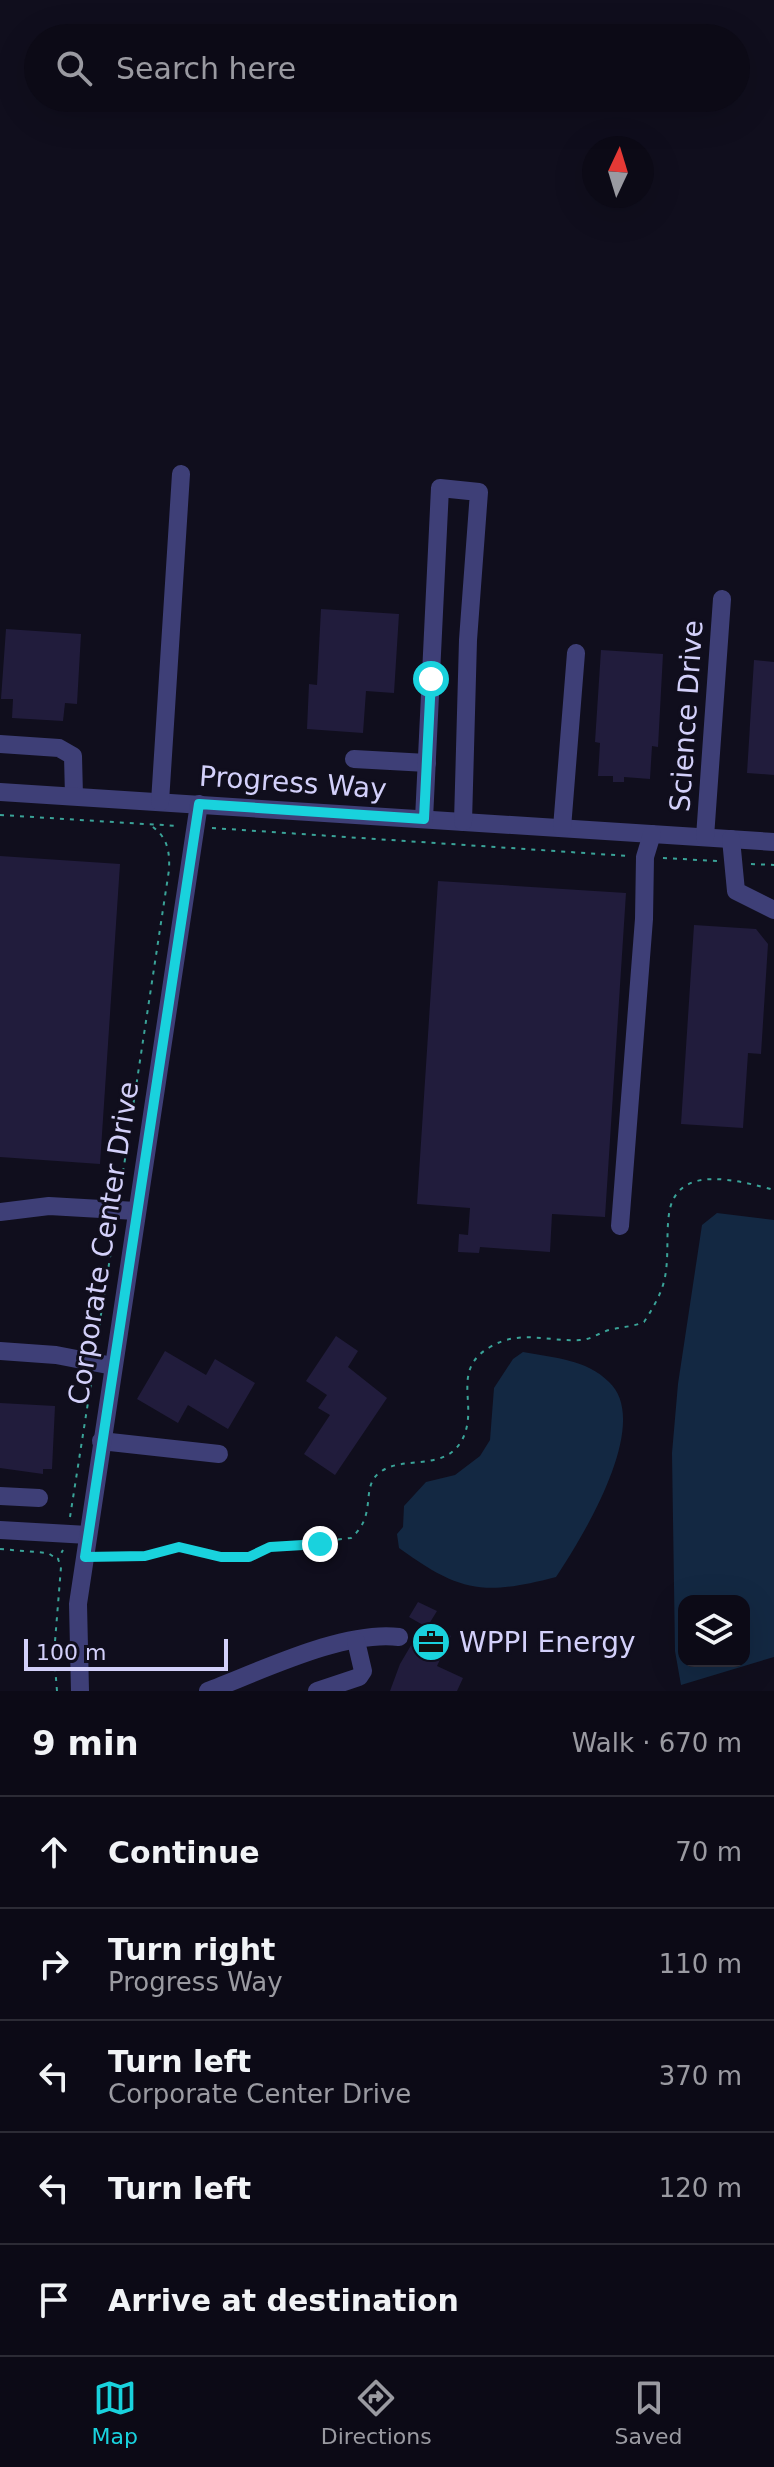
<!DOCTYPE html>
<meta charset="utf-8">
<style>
body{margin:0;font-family:"DejaVu Sans",sans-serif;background:#15131f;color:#f1f3f6}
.controls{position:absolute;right:24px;bottom:24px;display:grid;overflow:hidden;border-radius:16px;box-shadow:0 8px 32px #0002}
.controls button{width:72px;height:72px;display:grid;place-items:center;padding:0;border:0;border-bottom:2px solid #2c2b35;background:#0c0a16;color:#f1f3f6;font:40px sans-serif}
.compass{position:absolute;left:582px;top:136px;width:72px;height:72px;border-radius:50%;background:#0c0a16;box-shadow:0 8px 32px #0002;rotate:4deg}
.scale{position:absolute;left:24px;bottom:20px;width:204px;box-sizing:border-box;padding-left:8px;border:4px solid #d3d0fa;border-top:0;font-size:22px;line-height:28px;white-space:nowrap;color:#d3d0fa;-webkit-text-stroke:6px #100e1d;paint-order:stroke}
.stop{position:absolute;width:24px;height:24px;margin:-18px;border:6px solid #19d2dd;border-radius:50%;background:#fff}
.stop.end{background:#19d2dd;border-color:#fff;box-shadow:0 2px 8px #0008}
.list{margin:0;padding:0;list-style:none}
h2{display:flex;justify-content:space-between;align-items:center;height:104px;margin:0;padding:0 32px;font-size:34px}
h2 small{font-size:26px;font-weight:400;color:#9a9aa1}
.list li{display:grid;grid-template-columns:52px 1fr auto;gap:24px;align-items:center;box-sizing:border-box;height:112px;padding:0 32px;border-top:2px solid #2c2b35}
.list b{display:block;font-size:30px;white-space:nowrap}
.list p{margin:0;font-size:26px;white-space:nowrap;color:#9a9aa1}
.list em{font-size:26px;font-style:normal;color:#9a9aa1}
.icon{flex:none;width:44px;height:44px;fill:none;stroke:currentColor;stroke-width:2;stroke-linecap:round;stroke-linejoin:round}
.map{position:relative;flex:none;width:774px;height:1691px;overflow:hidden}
.search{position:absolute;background:#0c0a16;box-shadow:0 8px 32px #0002;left:24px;right:24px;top:24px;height:88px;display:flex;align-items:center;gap:20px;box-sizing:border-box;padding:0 28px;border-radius:44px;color:#9a9aa1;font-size:30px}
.sheet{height:664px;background:#0c0a16}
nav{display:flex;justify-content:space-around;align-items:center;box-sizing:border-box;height:112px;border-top:2px solid #2c2b35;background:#0c0a16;font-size:22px;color:#9a9aa1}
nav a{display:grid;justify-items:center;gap:4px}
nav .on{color:#19d2dd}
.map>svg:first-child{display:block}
</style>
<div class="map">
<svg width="774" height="1691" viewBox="0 0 774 1691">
<rect width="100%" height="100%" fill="#100e1d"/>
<g fill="#132842" fill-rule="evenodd">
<path d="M 717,1213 L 774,1220 L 774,1657 L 681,1685 L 675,1651 L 672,1453 L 678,1384 L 702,1225 ZM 684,1601 L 744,1601 L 744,1661 L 684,1661 Z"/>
<path d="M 523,1352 C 554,1358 586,1359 609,1382 C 653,1423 582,1538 556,1577 C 483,1596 460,1592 399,1548 L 397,1534 L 403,1527 L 404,1506 L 426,1482 L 455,1475 L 480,1456 L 490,1440 L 494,1388 L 513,1359 Z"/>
</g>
<g fill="#211c3c">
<path d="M 321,609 L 399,614 L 394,693 L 366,691 L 363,733 L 307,729 L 309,684 L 317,685 Z"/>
<path d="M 6,629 L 81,634 L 77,704 L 65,703 L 63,721 L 12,718 L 13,699 L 1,699 Z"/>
<path d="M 601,650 L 663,654 L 658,747 L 652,746 L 650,779 L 624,777 L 624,782 L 613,782 L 613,776 L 598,776 L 600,743 L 595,742 Z"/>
<path d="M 754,660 L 774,662 L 774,775 L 747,773 Z"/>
<path d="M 0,856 L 120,864 L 100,1164 L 0,1157 Z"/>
<path d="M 438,881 L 626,893 L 605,1217 L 552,1214 L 550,1252 L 480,1247 L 479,1253 L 458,1252 L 459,1234 L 468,1235 L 470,1208 L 417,1204 Z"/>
<path d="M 694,925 L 756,929 L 768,944 L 761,1054 L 748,1053 L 743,1128 L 681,1124 Z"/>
<path d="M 336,1336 L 358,1351 L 348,1367 L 387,1398 L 335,1475 L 304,1454 L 330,1415 L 318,1408 L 327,1395 L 306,1381 Z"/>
<path d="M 165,1351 L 206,1375 L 215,1359 L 255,1383 L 228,1429 L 188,1405 L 178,1423 L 137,1399 Z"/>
<path d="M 0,1403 L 55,1406 L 52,1469 L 43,1469 L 43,1474 L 0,1468 Z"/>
<path d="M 418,1602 L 437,1611 L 429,1624 L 451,1636 L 437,1666 L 463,1678 L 457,1691 L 390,1691 L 400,1664 L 423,1625 L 409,1617 Z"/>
</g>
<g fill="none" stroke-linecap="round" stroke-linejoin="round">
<g stroke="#3aa398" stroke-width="2" stroke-dasharray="4 6" stroke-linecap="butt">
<path d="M 0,815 L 178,826"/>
<path d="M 212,828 L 629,856"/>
<path d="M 663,858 L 717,861"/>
<path d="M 751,864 L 774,865"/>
<path d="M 120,1192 L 169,870 C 170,850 167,836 150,825"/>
<path d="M 96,1346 L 115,1226"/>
<path d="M 70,1517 L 92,1377"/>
<path d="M 0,1549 L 48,1553 L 57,1559"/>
<path d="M 103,1559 L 145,1556 L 179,1547 L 221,1557 L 249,1557 L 270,1547 L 351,1538 C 378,1515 360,1488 379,1473 C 402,1454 444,1473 462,1440 C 480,1406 449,1371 490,1347 C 520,1329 548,1342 580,1340 C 590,1340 599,1333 609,1330 C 621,1327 632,1327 644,1322 C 653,1308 662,1293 665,1277 C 669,1256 666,1235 669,1214 C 676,1162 740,1181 774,1190"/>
<path d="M 57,1691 L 54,1654 L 61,1567 L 58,1559 L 63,1550"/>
</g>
<g stroke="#3e3f77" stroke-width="18">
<path d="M 0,744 L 59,748 L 73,756 L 74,796"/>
<path d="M 354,759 L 427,763"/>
<path d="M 0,792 L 774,842"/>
<path d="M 160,802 L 181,474"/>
<path d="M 424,819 L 440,488 L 479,492 L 468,640 L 463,822"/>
<path d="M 562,828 L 576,653"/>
<path d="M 705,837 L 722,599"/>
<path d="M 731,839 L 736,891 L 774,910"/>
<path d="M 0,1212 L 49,1206 L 136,1211"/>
<path d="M 620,1226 L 644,919 L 645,857 L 652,834"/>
<path d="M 0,1351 L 56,1355 L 113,1366"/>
<path d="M 101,1441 L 219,1454"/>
<path d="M 0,1496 L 39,1498"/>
<path d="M 0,1530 L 88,1535"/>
<path d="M 80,1691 L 78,1604 L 199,804"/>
<path d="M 208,1691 C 261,1671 344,1630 399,1637"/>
<path d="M 317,1691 L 359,1677 L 363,1671 L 356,1641"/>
</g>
</g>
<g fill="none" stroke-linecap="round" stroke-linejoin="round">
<path stroke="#19d2dd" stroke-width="10" d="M 320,1544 L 270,1547 L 249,1557 L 221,1557 L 179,1547 L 145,1556 L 85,1557 L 199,804 L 424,819 L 431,679"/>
</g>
<defs>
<symbol id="office-disc" viewBox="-11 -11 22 22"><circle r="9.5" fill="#19d2dd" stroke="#100e1d"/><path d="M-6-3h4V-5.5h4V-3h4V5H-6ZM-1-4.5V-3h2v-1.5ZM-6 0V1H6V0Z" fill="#111"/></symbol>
</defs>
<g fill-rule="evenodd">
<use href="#office-disc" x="409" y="1620" width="44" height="44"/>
</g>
<g text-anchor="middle" stroke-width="6" stroke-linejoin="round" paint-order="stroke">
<g font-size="28" fill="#d3d0fa" stroke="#100e1d">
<text transform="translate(686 716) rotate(-86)" y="10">Science Drive</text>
<text transform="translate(293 782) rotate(4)" y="10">Progress Way</text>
<text transform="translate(103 1243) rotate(-81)" y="10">Corporate Center Drive</text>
</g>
<g font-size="28" fill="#d3d0fa" stroke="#100e1d" text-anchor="start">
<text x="459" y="1652">WPPI Energy</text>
</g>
</g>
</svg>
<div class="controls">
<button><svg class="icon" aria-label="layers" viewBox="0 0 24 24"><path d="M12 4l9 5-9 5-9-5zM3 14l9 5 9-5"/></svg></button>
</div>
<svg class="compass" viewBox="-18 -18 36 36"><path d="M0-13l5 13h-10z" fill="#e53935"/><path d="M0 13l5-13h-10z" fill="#9a9aa1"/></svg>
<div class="scale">100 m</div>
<div class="stop" style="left:431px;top:679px"></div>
<div class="stop end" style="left:320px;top:1544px"></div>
<div class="search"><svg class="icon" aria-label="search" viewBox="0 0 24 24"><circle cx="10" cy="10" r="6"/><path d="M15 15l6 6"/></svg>Search here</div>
</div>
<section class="sheet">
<h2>9 min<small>Walk · 670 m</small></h2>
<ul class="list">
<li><svg class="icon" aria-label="ahead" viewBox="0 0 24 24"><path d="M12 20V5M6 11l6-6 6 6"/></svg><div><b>Continue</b></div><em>70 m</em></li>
<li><svg class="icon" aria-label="right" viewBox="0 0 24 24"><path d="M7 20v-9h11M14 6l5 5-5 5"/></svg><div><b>Turn right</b><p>Progress Way</p></div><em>110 m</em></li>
<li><svg class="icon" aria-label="left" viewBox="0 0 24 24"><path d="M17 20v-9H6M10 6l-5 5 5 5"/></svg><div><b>Turn left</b><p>Corporate Center Drive</p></div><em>370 m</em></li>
<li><svg class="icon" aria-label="left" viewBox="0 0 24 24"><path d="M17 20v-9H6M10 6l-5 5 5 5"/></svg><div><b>Turn left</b></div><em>120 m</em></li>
<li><svg class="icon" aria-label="arrive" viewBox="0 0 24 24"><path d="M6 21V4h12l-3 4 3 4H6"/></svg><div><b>Arrive at destination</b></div></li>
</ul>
</section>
<nav>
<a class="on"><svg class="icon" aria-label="map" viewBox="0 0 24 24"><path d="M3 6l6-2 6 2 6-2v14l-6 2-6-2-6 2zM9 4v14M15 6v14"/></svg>Map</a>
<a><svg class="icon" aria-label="directions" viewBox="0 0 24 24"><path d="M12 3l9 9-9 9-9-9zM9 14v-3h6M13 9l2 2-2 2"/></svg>Directions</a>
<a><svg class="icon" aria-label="saved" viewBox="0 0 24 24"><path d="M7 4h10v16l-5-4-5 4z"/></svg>Saved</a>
</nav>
